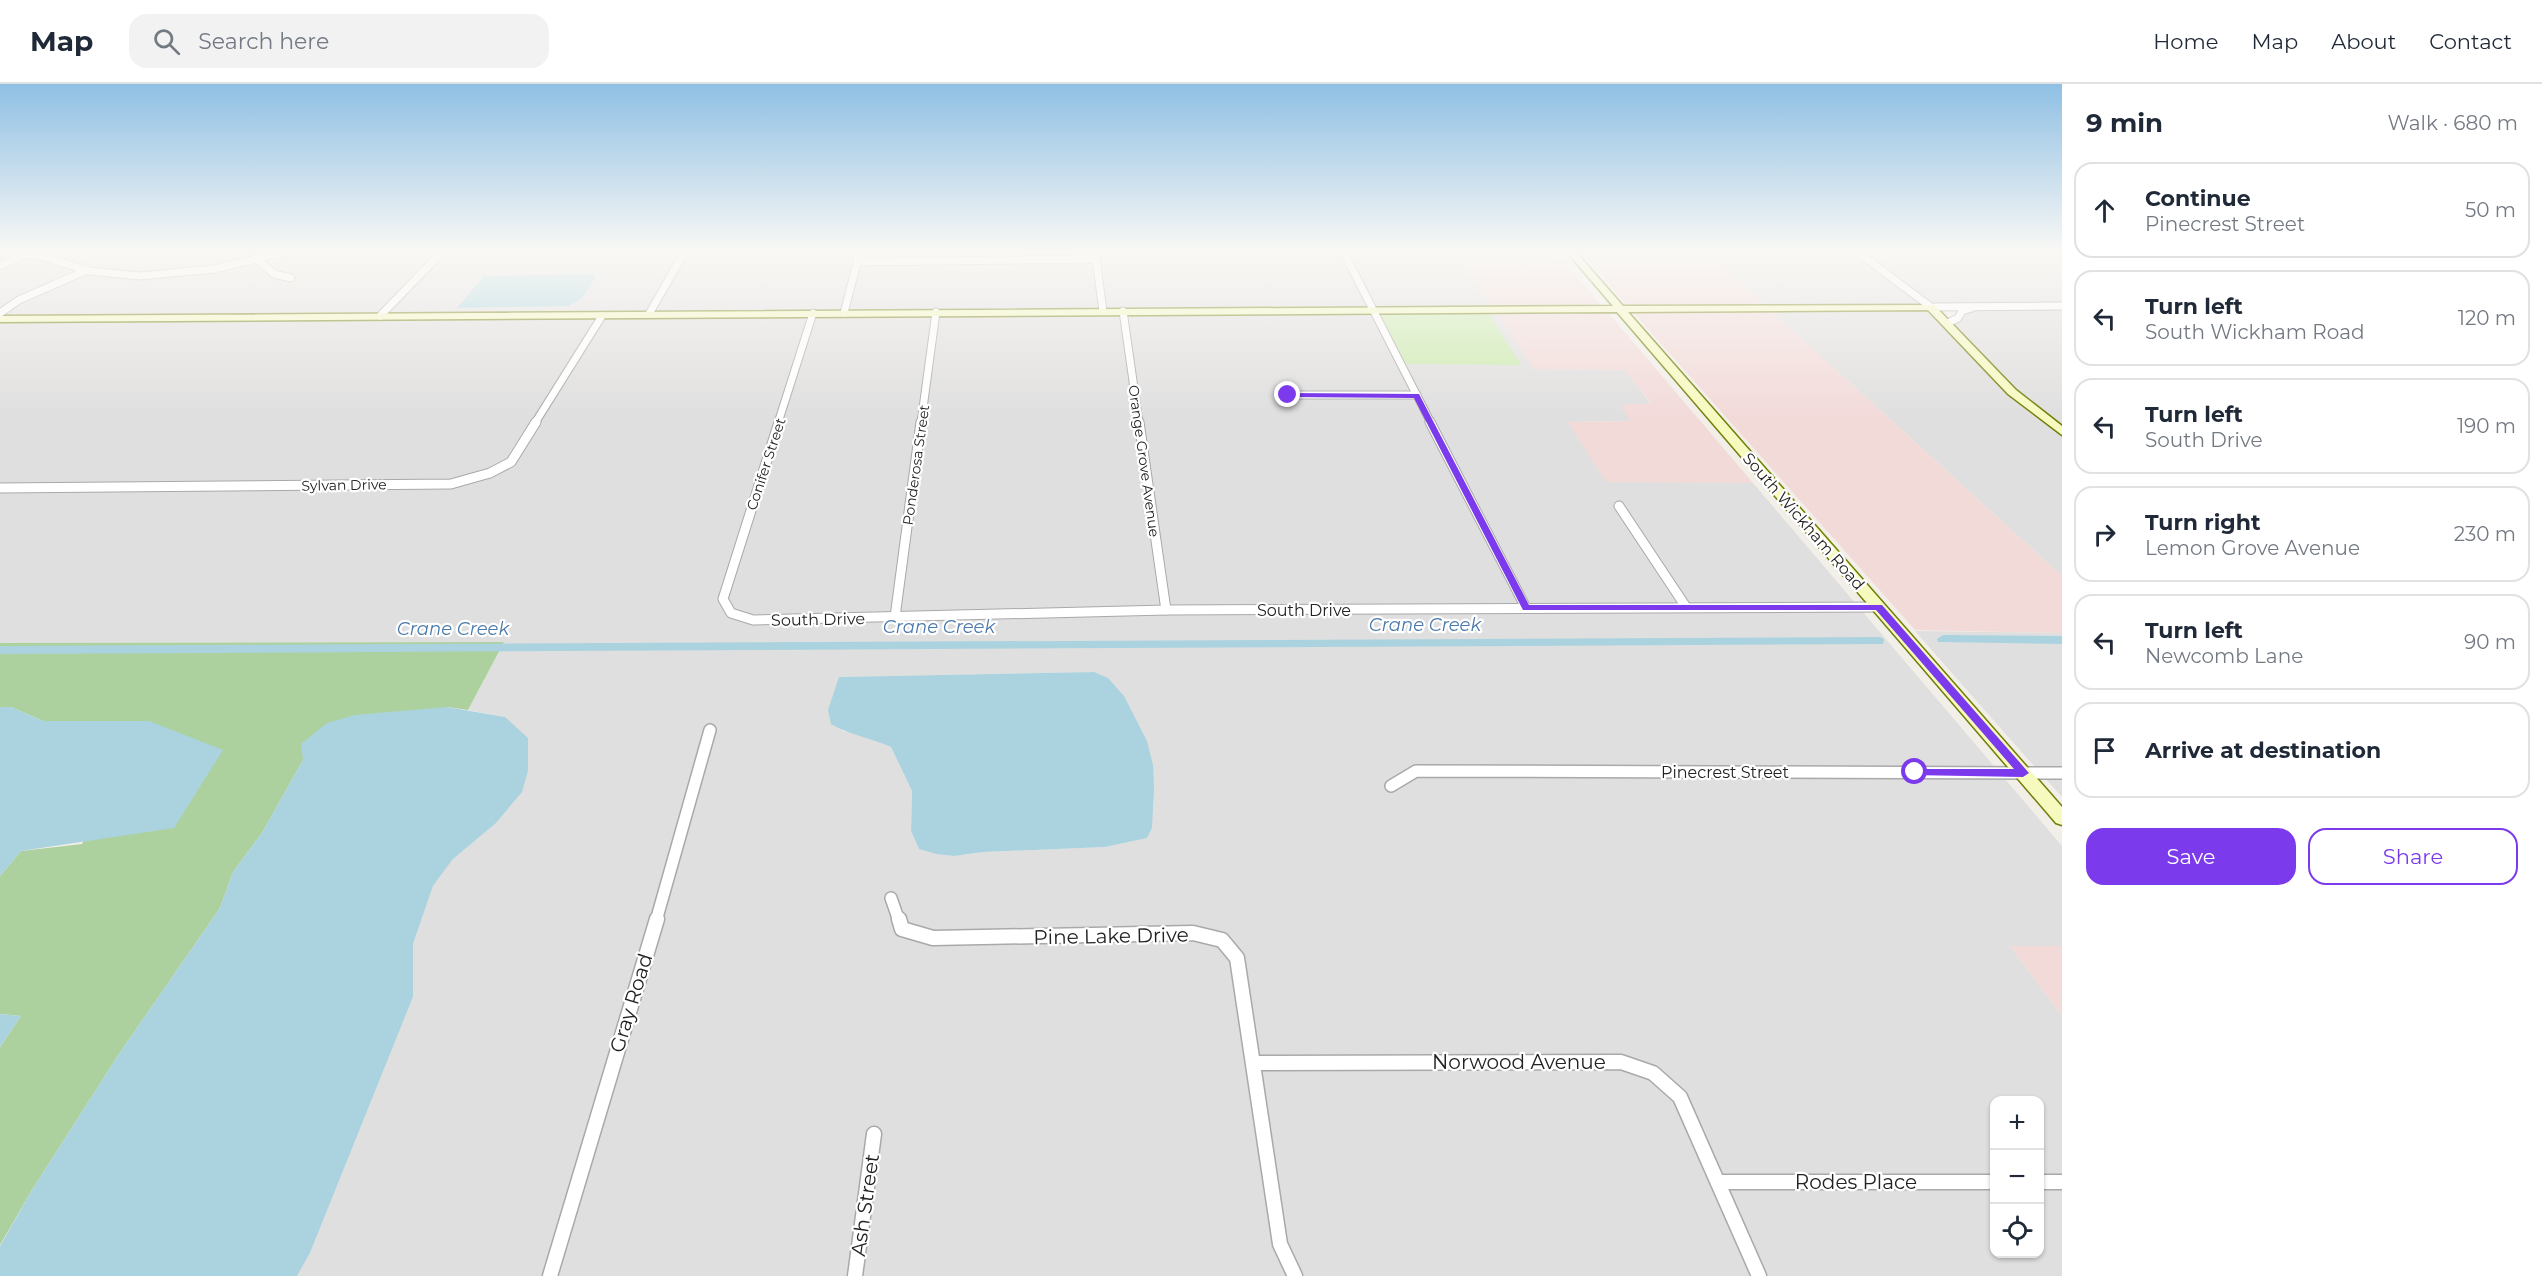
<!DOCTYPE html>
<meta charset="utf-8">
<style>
body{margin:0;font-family:Montserrat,sans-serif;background:#f2f2f3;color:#1f2937}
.controls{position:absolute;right:18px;bottom:18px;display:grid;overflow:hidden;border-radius:12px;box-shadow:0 2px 4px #0004}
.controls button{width:54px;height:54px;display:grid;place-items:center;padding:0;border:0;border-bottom:2px solid #e0e1e3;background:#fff;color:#1f2937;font:30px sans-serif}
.stop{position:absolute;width:18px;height:18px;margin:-14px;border:4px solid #7c3aed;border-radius:50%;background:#fff}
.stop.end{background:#7c3aed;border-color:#fff;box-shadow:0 2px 6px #0008}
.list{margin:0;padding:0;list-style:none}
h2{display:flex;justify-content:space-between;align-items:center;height:78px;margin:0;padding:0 24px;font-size:26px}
h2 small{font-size:20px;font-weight:400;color:#747a83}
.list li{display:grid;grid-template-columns:39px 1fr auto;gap:18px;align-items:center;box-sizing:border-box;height:96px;margin:0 12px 12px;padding:0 12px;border:2px solid #e0e1e3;border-radius:18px}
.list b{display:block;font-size:22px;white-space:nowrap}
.list p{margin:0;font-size:20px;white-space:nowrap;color:#747a83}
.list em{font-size:20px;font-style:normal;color:#747a83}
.actions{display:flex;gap:12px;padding:18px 24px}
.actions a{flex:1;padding:14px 0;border:2px solid #7c3aed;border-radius:18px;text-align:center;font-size:21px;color:#7c3aed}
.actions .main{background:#7c3aed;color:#fff}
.icon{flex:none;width:33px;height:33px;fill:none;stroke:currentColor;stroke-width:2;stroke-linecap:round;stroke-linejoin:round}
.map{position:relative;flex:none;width:2062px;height:1192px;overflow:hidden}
header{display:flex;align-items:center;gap:36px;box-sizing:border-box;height:84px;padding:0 30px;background:#fff;border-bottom:2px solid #e0e1e3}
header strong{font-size:28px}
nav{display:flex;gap:33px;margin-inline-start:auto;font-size:21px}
.search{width:420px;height:54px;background:#f2f2f3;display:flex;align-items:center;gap:15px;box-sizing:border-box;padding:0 21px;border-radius:18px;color:#747a83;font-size:22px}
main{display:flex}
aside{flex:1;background:#fff}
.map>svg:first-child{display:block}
</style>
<header>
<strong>Map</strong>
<div class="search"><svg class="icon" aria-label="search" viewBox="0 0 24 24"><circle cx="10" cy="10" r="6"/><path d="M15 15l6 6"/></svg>Search here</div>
<nav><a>Home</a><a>Map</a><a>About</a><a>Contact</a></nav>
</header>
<main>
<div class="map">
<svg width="2062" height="1192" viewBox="0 0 2062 1192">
<rect width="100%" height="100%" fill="#f2efe9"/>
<g fill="#e0dfdf" fill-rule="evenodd">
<path d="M 0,167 L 680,167 L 645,228 L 0,233 Z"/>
<path d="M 689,167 L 1555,167 L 1566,180 L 1463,180 L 1492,223 L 654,228 Z"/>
<path d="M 1579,167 L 1852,167 L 1923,221 L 1764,221 L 1711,173 L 1584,172 Z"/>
<path d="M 1860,167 L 2062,167 L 2062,220 L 1932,221 Z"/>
<path d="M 2062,224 L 2062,344 L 2017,309 L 1954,241 L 1963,236 L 1967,229 L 1980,225 Z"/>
<path d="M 1769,225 L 1928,225 L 2006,308 L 2062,352 L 2062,492 Z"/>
<path d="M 1496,227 L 1534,285 L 1625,286 L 1651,320 L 1622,321 L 1631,337 L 1568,338 L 1606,397 L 1753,399 L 2062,762 L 2062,862 L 2010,862 L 2062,932 L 2062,1192 L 297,1192 L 310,1169 L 413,913 L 413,860 L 433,802 L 453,775 L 495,740 L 505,633 L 468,626 L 504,558 L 0,559 L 0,237 ZM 1094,588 L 1152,725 L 1152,744 L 1147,754 L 1105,763 L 983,768 L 954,772 L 936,770 L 919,765 L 911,747 L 912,707 L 891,663 L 867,652 L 842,647 L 840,593 ZM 1994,1016 L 2040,1016 L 2040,1170 L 1994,1170 Z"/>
<path d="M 1915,547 L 2062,549 L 2062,713 L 2010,655 Z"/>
</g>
<g fill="#f2dad9">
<path d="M 1584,172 L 1711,173 L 1764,221 L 1627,222 Z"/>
<path d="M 1463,180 L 1566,180 L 1602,222 L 1492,223 Z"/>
<path d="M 1769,225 L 2062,492 L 2062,549 L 1915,546 L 1631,226 Z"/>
<path d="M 1606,226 L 1753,399 L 1606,398 L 1568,338 L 1630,337 L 1621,321 L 1651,319 L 1624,286 L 1534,285 L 1496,227 Z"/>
<path d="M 2010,862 L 2062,862 L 2062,932 Z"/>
</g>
<path fill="#cdebb0" d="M 1488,228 L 1521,281 L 1406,280 L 1380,231 L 1383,229 Z"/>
<path fill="#add19e" d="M 504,558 L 468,626 L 447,623 L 303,676 L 262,749 L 233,788 L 220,824 L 119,970 L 32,1106 L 0,1161 L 0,963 L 21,932 L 0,930 L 0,792 L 21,767 L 82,760 L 149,637 L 43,637 L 11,623 L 0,623 L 0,559 Z"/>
<g fill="#aad3df">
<path d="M 592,190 L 596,193 L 582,214 L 568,222 L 457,224 L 484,192 Z"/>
<path d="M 1094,588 L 1108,594 L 1124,612 L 1147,657 L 1153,681 L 1154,704 L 1152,744 L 1147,754 L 1105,763 L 983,768 L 954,772 L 936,770 L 919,765 L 911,747 L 912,707 L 891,663 C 872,654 849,651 831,640 L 828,626 L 839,593 Z"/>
<path d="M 0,623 L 11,623 L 43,637 L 149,637 L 223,666 L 174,744 L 21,767 L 0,792 Z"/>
<path d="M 447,623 L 505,633 L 528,654 L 528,687 L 522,708 L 495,740 L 453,775 L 433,802 L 413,860 L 413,913 L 310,1169 L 297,1192 L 0,1192 L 0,1162 L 32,1106 L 119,970 L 220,824 L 233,788 L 262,749 L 303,676 L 301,660 L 327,639 L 355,631 Z"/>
<path d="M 0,930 L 21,932 L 0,963 Z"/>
</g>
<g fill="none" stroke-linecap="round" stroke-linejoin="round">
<g fill="#aad3df" fill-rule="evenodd">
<path d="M 1943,551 L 2062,552 L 2062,560 L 1938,558 L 1937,555 Z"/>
<path d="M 1878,553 L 1883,554 L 1884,557 L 1883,560 L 0,570 L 0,562 Z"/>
</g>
<defs>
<g id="street-far3">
<path d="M 1095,167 L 1103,227"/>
<path d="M 1343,167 L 1431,339"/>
<path d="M 1856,167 L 1931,223 L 2062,222"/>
<path d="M 0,169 L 41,172 L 89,187 L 140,192 L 214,185 L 288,167"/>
<path d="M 258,176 L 274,190 L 291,194"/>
<path d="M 857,178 L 1096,175"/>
<path d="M 0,182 L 23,171"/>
<path d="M 1123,227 L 1139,339"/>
<path d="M 0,229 L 19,216 L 87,186"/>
<path d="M 844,229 L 860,167"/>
<path d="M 649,230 L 685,167"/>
<path d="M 380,232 L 443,167"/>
<path d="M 1948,239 L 1958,234 L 1962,227 L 1972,224"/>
<path d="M 1288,311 L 1417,311"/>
<path d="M 535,339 L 602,232"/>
<path d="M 778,339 L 813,229"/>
<path d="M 921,339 L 936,228"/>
</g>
<g id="street-far2">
<path d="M 779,338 L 723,515 L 731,529 L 753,536 L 1166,526 L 1879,523"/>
<path d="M 1139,338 L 1166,526"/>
<path d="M 1430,338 L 1526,524"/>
<path d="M 0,404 L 451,400 L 490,389 L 511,378 L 536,338"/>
<path d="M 1619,422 L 1686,523"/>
<path d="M 895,533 L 921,338"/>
</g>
<g id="street-far1">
<path d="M 1391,702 L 1416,687 L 2062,689"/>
<path d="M 891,814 L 899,837"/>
<path d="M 656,837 L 710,646"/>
</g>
<g id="street">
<path d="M 899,835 L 902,845 L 933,854 L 1193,849 L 1222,856 L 1237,874 L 1280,1160 L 1295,1192"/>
<path d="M 1254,979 L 1621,978 L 1653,989 L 1680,1013 L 1759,1192"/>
<path d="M 1718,1098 L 1994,1098"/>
<path d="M 2040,1098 L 2062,1098"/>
<path d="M 550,1192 L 657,835"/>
<path d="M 855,1192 L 874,1050"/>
</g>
<path id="secondary" d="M 1566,167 L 1575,167 L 1623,222 L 1934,221 L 2016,306 L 2062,342 L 2062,351 L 2008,310 L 1928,226 L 1628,228 L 2062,723 L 2062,741 L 2056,739 L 1617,228 L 0,238 L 0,232 L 1613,222 Z"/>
</defs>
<use href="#street-far3" stroke="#a9a9a9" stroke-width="9"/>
<use href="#street-far2" stroke="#a9a9a9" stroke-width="11"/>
<use href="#street-far1" stroke="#a9a9a9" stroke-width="14"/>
<use href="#street" stroke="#a9a9a9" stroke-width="17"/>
<use href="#secondary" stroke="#707d05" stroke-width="3"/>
<use href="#street-far3" stroke="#fff" stroke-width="7"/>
<use href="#street-far2" stroke="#fff" stroke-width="9"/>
<use href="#street-far1" stroke="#fff" stroke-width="11"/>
<use href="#street" stroke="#fff" stroke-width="14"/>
<use href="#secondary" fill="#f7fabf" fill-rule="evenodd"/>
</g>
<linearGradient id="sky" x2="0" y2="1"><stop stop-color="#8fc0e4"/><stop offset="0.5" stop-color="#f9f8f5"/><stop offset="1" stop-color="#f9f8f5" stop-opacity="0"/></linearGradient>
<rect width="2062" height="334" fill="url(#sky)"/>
<path fill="#7c3aed" d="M 1288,309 L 1419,310 L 1529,521 L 1882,521 L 2029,689 L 2023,693 L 1911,691 L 1910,688 L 1915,685 L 2014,685 L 1876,526 L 1523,526 L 1414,314 L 1285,313 Z"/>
<g text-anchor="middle" stroke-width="4.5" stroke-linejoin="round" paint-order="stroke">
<g font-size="14" fill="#222" stroke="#fff">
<text transform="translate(1144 377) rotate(82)" y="5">Orange Grove Avenue</text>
<text transform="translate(766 380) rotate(-72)" y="5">Conifer Street</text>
<text transform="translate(916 381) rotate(-82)" y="5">Ponderosa Street</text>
<text transform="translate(344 401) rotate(-1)" y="5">Sylvan Drive</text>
</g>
<g font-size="16" fill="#222" stroke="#fff">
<text transform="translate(1804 437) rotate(49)" y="6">South Wickham Road</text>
<text x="1304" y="532">South Drive</text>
<text transform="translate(818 535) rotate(-1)" y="6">South Drive</text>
<text x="1725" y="694">Pinecrest Street</text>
</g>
<g font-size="18" font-style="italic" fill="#4a7aab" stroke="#fff">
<text x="1425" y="547">Crane Creek</text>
<text x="939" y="549">Crane Creek</text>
<text x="453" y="551">Crane Creek</text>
</g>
<g font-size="20" fill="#222" stroke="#fff">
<text transform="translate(1111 852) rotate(-1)" y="7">Pine Lake Drive</text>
<text transform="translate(631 919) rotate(-73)" y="7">Gray Road</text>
<text x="1519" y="985">Norwood Avenue</text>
<text x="1856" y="1105">Rodes Place</text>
<text transform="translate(865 1121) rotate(-82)" y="7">Ash Street</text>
</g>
</g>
</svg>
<div class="controls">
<button>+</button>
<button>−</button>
<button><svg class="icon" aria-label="locate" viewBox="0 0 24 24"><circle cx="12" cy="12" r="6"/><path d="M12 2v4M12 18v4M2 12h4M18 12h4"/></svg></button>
</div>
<div class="stop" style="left:1915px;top:688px"></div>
<div class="stop end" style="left:1288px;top:311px"></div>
</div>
<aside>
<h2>9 min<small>Walk · 680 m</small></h2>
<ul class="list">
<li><svg class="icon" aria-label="ahead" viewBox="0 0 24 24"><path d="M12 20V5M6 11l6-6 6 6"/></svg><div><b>Continue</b><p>Pinecrest Street</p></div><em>50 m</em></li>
<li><svg class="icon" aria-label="left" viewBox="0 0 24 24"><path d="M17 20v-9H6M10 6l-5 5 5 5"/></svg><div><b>Turn left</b><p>South Wickham Road</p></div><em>120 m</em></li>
<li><svg class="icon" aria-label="left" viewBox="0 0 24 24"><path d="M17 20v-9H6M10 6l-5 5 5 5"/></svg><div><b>Turn left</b><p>South Drive</p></div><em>190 m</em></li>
<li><svg class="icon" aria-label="right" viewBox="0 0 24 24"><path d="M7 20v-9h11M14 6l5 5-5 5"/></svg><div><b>Turn right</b><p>Lemon Grove Avenue</p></div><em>230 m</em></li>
<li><svg class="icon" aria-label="left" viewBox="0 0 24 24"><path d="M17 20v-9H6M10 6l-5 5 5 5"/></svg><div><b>Turn left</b><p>Newcomb Lane</p></div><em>90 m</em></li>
<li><svg class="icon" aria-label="arrive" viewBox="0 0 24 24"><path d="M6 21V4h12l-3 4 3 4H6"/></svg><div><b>Arrive at destination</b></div></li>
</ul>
<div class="actions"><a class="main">Save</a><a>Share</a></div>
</aside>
</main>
